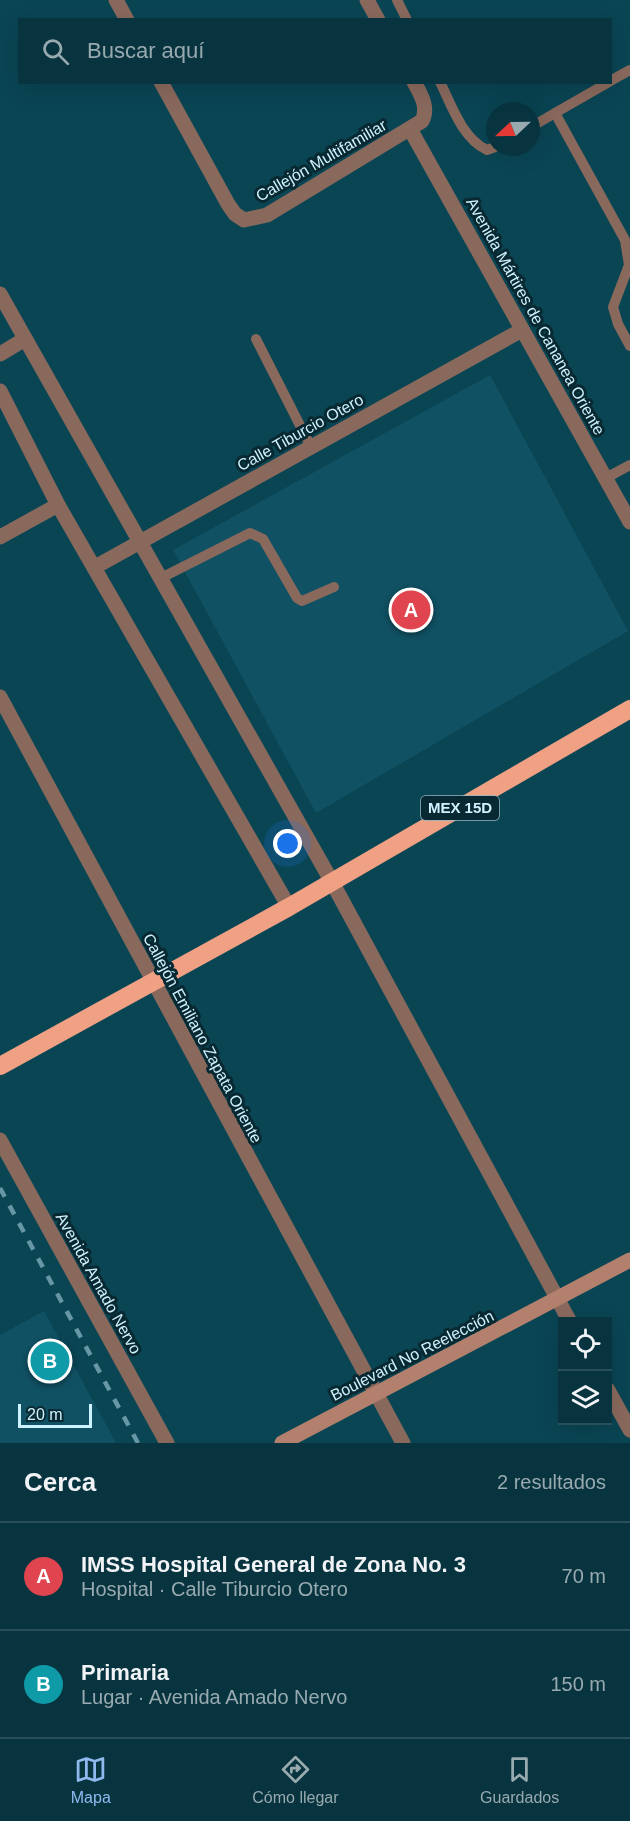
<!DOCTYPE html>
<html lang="es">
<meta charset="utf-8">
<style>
body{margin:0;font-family:Helvetica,sans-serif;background:#163f4a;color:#f1f3f6}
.controls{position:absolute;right:18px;bottom:18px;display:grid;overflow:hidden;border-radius:0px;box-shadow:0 6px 24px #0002}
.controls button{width:54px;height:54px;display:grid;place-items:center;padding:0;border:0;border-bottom:2px solid #294f59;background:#08343f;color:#f1f3f6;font:30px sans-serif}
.compass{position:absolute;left:486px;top:102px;width:54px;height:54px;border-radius:50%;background:#08343f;box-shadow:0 6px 24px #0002;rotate:248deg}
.scale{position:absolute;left:18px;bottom:15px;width:74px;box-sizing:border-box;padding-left:6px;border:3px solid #cef2ff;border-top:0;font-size:16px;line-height:21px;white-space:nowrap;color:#cef2ff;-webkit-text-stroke:4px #082932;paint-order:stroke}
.you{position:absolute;left:288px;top:844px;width:21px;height:21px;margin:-15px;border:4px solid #fff;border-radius:50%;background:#1a73e8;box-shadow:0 0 0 9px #1a73e833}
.badge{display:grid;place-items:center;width:39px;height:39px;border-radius:50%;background:#90b9f0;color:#fff;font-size:20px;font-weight:700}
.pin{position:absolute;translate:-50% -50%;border:3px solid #fff;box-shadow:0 2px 6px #0006}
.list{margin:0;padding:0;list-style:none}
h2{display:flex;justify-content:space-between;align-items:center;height:78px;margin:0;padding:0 24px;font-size:26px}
h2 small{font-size:20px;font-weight:400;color:#98aab0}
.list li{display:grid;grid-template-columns:39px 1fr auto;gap:18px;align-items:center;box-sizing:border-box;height:108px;padding:0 24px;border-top:2px solid #294f59}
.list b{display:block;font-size:22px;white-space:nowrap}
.list p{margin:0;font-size:20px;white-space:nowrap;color:#98aab0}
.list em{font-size:20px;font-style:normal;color:#98aab0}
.icon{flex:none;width:33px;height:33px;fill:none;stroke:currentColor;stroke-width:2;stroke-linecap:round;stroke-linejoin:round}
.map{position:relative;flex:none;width:630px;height:1443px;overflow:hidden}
.search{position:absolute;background:#08343f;box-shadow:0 6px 24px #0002;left:18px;right:18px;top:18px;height:66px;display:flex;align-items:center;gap:15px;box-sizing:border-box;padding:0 21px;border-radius:0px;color:#98aab0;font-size:22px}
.sheet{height:294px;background:#08343f}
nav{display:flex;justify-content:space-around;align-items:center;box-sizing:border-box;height:84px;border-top:2px solid #294f59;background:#08343f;font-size:16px;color:#98aab0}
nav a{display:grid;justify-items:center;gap:3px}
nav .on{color:#90b9f0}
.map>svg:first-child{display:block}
</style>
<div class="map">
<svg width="630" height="1443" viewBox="0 0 630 1443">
<rect width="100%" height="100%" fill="#0a4554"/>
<g fill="#105163">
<path d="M 490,375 L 628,631 L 316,813 L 173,550 Z"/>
<path d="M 44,1311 L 116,1443 L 0,1443 L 0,1335 Z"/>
</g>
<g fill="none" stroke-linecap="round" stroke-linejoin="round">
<g stroke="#8a695d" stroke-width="10">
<path d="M 397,0 L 407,20"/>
<path d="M 610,81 L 630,70"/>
<path d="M 440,82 C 452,106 462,138 487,150 L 495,147"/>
<path d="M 555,113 L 609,82"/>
<path d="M 531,127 L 555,113 L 625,240 L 629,265 L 613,307 L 618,324 L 630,346"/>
<path d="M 256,339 L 311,447"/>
<path d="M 606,478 L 630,465"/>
<path d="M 161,578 L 250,533 L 263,539 L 297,598 L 302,601 L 334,587"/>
</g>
<g stroke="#8a695d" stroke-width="15">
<path d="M 116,0 L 127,20"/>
<path d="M 367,0 L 378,20"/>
<path d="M 161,82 L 228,204 L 235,214 L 244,220 L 267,215 L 422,121 C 429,107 421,95 414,82"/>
<path d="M 410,129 L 630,522"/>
<path d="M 0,294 L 332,882 L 570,1322"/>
<path d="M 0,354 L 25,339"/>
<path d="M 0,391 L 58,505 L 289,907"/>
<path d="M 0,537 L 58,505"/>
<path d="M 95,567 L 522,330"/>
<path d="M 0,697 L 403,1443"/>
<path d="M 0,1140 L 167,1443"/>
<path d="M 608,1390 L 630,1430"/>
</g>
<path stroke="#b3806d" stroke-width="15" d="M 282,1443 L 630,1260"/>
<path stroke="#f0a184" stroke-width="18" d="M 0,1066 L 289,907 L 630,709"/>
<path stroke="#6797a6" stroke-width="4.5" stroke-dasharray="10 10" stroke-linecap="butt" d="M 0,1188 L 138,1443"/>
</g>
<g text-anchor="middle" stroke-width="6" stroke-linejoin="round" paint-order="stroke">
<rect fill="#082932" stroke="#93b6c2" stroke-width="1.5" x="421" y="796" width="78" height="24" rx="4.5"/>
<g font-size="15" font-weight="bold" fill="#cef2ff">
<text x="460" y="813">MEX 15D</text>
</g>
<g font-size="16" fill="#cef2ff" stroke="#082932">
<text transform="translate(321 160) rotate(-30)" y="6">Callejón Multifamiliar</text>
<text transform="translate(536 316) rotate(61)" y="6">Avenida Mártires de Cananea Oriente</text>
<text transform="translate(300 432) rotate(-29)" y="6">Calle Tiburcio Otero</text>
<text transform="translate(203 1038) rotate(62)" y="6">Callejón Emiliano Zapata Oriente</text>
<text transform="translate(99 1283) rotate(61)" y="6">Avenida Amado Nervo</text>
<text transform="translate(412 1355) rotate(-27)" y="6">Boulevard No Reelección</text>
</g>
</g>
</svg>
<div class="controls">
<button><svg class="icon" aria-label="locate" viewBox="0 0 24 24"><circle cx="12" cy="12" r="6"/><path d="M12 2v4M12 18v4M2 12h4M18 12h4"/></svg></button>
<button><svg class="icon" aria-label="layers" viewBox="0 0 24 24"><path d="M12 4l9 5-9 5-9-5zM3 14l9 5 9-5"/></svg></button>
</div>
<svg class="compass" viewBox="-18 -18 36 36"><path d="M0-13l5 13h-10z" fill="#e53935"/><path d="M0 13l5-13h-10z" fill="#98aab0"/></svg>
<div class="scale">20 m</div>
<div class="you"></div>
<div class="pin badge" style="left:411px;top:610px;background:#e0444e">A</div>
<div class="pin badge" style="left:50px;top:1361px;background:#0f9aa8">B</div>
<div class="search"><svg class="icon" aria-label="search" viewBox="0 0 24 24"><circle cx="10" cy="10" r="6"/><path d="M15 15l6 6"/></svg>Buscar aquí</div>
</div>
<section class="sheet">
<h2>Cerca<small>2 resultados</small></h2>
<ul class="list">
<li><span class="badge" style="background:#e0444e">A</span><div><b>IMSS Hospital General de Zona No. 3</b><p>Hospital · Calle Tiburcio Otero</p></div><em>70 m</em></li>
<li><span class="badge" style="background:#0f9aa8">B</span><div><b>Primaria</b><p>Lugar · Avenida Amado Nervo</p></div><em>150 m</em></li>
</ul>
</section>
<nav>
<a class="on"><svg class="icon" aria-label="map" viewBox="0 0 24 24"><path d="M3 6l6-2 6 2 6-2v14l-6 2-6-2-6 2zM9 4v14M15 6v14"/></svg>Mapa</a>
<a><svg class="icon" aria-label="directions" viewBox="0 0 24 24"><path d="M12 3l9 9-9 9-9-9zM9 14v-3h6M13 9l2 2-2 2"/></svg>Cómo llegar</a>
<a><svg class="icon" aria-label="saved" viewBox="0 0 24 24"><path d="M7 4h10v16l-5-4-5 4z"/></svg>Guardados</a>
</nav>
